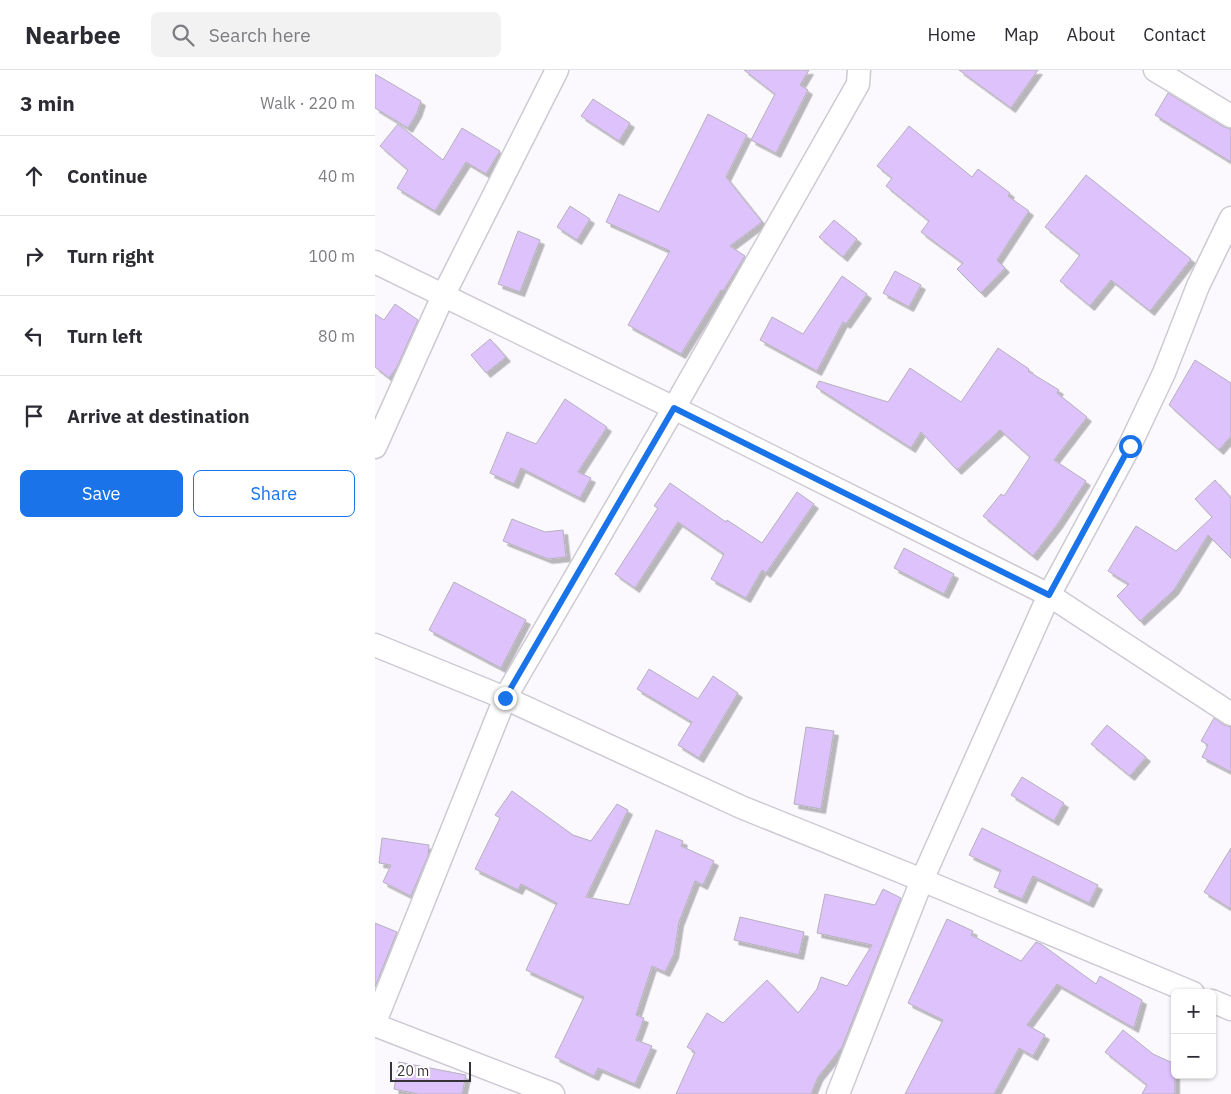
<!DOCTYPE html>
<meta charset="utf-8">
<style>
body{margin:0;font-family:"IBM Plex Sans",sans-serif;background:#f2f2f3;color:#2b2b33}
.controls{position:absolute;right:15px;bottom:15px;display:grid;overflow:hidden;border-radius:8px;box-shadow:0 1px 4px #0004}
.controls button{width:45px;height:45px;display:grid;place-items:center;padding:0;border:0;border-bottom:1px solid #e1e1e2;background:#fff;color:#2b2b33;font:25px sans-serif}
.scale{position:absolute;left:15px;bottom:12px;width:81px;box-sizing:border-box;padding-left:5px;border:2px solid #353337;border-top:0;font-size:14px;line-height:18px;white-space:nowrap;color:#353337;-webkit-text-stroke:4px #fff;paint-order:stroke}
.stop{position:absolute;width:15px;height:15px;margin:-11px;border:4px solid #1a73e8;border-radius:50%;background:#fff}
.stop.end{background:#1a73e8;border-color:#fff;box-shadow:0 1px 5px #0008}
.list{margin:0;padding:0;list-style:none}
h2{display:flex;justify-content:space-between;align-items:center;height:65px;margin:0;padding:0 20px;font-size:21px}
h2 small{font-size:16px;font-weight:400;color:#7c7c81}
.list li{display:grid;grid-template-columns:32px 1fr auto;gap:15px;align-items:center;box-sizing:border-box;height:80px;padding:0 20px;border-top:1px solid #e1e1e2}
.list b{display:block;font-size:19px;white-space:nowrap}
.list em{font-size:16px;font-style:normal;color:#7c7c81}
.actions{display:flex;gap:10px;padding:15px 20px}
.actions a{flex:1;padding:11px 0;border:1px solid #1a73e8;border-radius:8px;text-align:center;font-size:18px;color:#1a73e8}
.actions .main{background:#1a73e8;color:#fff}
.icon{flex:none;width:28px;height:28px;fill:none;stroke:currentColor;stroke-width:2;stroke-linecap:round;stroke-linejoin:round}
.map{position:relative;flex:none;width:856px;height:1024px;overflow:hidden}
header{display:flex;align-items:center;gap:30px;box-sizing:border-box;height:70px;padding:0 25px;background:#fff;border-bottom:1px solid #e1e1e2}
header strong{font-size:24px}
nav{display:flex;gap:28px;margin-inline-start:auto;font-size:18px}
.search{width:350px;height:45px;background:#f2f2f3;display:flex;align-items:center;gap:12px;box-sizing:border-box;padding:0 18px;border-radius:8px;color:#7c7c81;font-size:19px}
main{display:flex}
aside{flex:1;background:#fff}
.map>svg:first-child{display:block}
</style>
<header>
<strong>Nearbee</strong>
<div class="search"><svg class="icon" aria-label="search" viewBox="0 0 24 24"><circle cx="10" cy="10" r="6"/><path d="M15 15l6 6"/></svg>Search here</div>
<nav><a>Home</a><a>Map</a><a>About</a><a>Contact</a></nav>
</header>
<main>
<aside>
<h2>3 min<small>Walk · 220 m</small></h2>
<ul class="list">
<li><svg class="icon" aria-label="ahead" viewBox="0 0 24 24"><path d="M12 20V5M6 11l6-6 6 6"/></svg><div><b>Continue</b></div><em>40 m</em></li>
<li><svg class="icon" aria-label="right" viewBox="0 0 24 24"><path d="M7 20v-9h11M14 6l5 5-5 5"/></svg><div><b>Turn right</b></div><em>100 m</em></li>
<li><svg class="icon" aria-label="left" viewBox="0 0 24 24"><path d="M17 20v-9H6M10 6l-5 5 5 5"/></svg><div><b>Turn left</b></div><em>80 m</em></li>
<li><svg class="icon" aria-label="arrive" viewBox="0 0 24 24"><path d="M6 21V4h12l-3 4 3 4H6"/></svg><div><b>Arrive at destination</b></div></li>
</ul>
<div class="actions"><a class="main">Save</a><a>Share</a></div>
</aside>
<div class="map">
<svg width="856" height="1024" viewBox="0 0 856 1024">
<defs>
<filter id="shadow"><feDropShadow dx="4.5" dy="4.5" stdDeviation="0" flood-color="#0004"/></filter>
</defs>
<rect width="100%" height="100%" fill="#fbf8fe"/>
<g fill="#ddc2fc" stroke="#b5b1bb" filter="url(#shadow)">
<path d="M 369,0 L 434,0 L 425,15 L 433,20 L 401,83 L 376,70 L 400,24 Z"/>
<path d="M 584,0 L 663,0 L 636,38 Z"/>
<path d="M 0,4 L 46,31 L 42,43 L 33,58 L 0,38 Z"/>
<path d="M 793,23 L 849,57 L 856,59 L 856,92 L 780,45 Z"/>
<path d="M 218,29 L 255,53 L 244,71 L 206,46 Z"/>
<path d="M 333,44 L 372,65 L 351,107 L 387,152 L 355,176 L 370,186 L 348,221 L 346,220 L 306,284 L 253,255 L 295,181 L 231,152 L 244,124 L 284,142 Z"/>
<path d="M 23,54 L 68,90 L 87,58 L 125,81 L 111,104 L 91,92 L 60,141 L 22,118 L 33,100 L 5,76 Z"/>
<path d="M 534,56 L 597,107 L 603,99 L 635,123 L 633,126 L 654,141 L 622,190 L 630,198 L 606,223 L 582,199 L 588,193 L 546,162 L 554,151 L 511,116 L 517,108 L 502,96 Z"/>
<path d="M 711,105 L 816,189 L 775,241 L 736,210 L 715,236 L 685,211 L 705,185 L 670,157 Z"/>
<path d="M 195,136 L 215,149 L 202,170 L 182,157 Z"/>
<path d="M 459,150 L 482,169 L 468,187 L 444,167 Z"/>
<path d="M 143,161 L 165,170 L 145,222 L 123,214 Z"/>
<path d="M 520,201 L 546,215 L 534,237 L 508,223 Z"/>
<path d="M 467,206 L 492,224 L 471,254 L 468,252 L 442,301 L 385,270 L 397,247 L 428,264 Z"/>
<path d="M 20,234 L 43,250 L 22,297 L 14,308 L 0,297 L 0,244 L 9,250 Z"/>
<path d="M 115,269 L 131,287 L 111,303 L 96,285 Z"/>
<path d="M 623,278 L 654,299 L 653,301 L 684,320 L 682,323 L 712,347 L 679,390 L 711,411 L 682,455 L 658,486 L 608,446 L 626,424 L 629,426 L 655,387 L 625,360 L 582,400 L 546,362 L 536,378 L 441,317 L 444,311 L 513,332 L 535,298 L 586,332 Z"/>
<path d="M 820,290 L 856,313 L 856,366 L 844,380 L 794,335 Z"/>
<path d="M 190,329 L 232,357 L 203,402 L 216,408 L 205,428 L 146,398 L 139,414 L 115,403 L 132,362 L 161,374 Z"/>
<path d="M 840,410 L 856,428 L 856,488 L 833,465 L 799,520 L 765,551 L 742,526 L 754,514 L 733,501 L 761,456 L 801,481 L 837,447 L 820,429 Z"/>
<path d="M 295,413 L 351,452 L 352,450 L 387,473 L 422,422 L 439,434 L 391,503 L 387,500 L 371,528 L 336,509 L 349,484 L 303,452 L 260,518 L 240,504 L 283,438 L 279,436 Z"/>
<path d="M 137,449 L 170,462 L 188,460 L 191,487 L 173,489 L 128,471 Z"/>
<path d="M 529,478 L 579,504 L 569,524 L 519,498 Z"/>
<path d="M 79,512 L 151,550 L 126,598 L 54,560 Z"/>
<path d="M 274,599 L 323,629 L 338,606 L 363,623 L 324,688 L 303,675 L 317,652 L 262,619 Z"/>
<path d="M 839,648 L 849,655 L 856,657 L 856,702 L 827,687 L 833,675 L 826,671 Z"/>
<path d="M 732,655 L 771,687 L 755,706 L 716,674 Z"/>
<path d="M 431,657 L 459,661 L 446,739 L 419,734 Z"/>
<path d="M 647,707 L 689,733 L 679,751 L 636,725 Z"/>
<path d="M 137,721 L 198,765 L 216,771 L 242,734 L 253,740 L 211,827 L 254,835 L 281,760 L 308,771 L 306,776 L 339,791 L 328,815 L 320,811 L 304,852 L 299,884 L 290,902 L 277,896 L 261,945 L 269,948 L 261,970 L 277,976 L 260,1014 L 223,998 L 219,1006 L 180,987 L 209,927 L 151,900 L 182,833 L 146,814 L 143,820 L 100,799 L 125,748 L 120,745 Z"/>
<path d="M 607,758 L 723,815 L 714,833 L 658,806 L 647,829 L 619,817 L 626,800 L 594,785 Z"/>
<path d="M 7,768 L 54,775 L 53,786 L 36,826 L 8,812 L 16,795 L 4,793 Z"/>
<path d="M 856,778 L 856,839 L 829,822 Z"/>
<path d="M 508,819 L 526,828 L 467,977 L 443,1007 L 436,1024 L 301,1024 L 320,982 L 312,977 L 332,943 L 348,953 L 392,910 L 423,943 L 442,919 L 446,907 L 472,916 L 497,875 L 442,863 L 450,824 L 500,835 Z"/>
<path d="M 365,847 L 429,862 L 424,885 L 359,870 Z"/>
<path d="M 572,849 L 598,861 L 596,865 L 646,891 L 661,872 L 666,874 L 721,914 L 725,906 L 767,930 L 759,958 L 682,914 L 652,955 L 670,965 L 658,986 L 644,978 L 619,1024 L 530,1024 L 568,950 L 533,933 Z"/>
<path d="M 0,853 L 22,862 L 0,917 Z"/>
<path d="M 748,960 L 778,984 L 800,994 L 800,1024 L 767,1024 L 772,1015 L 730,982 Z"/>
<path d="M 24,992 L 91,1005 L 87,1024 L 43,1024 L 19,1019 Z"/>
</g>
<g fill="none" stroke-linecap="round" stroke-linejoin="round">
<defs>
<g id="street">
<path d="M 780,0 L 856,46"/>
<path d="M 0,192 L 299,338 L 674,525 L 856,644"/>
<path d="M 0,377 L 68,226 L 182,0"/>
<path d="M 0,575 L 130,628 L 366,737 L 547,810 L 818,923"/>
<path d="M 837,931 L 856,939"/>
<path d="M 0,952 L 130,628 L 299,338 L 483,14 L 484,0"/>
<path d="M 0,955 L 178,1024"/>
<path d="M 463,1024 L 547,810 L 674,525 L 755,375 L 789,303 L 823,216 L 856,148"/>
</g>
</defs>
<use href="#street" stroke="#cecad4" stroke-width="25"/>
<use href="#street" stroke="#fff" stroke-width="22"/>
</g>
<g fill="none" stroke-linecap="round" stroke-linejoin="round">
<path stroke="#1a73e8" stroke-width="6" d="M 130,628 L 299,338 L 674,525 L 755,376"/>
</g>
</svg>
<div class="controls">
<button>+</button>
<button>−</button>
</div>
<div class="scale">20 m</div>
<div class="stop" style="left:755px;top:376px"></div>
<div class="stop end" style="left:130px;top:628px"></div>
</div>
</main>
